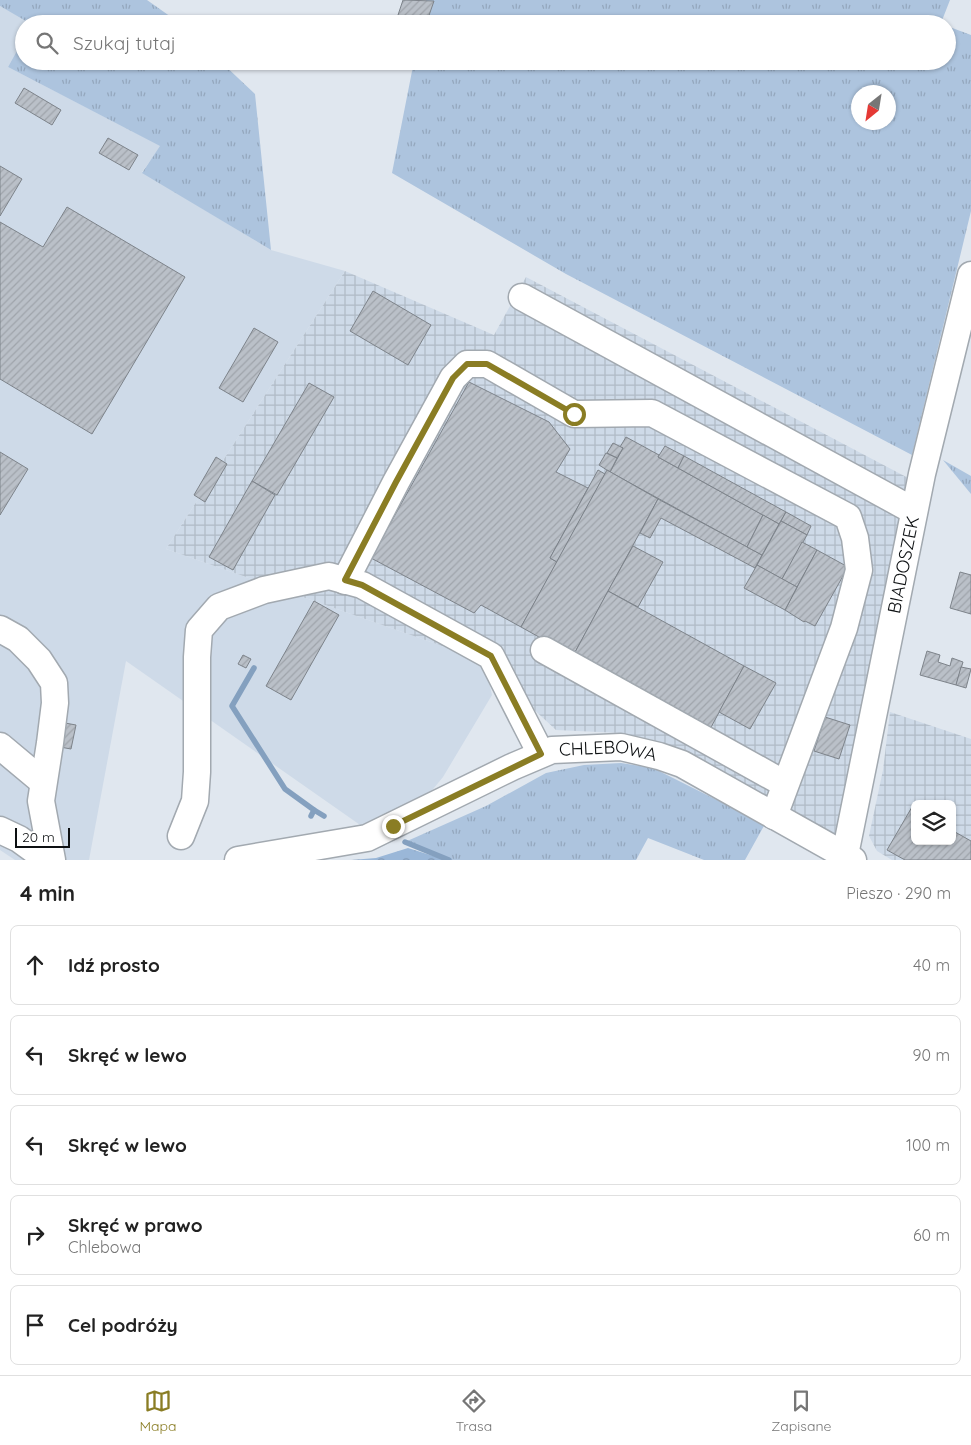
<!DOCTYPE html>
<html lang="pl">
<meta charset="utf-8">
<style>
body{margin:0;font-family:Quicksand,sans-serif;background:#f6f6f6;color:#222}
.controls{position:absolute;right:15px;bottom:15px;display:grid;overflow:hidden;border-radius:8px;box-shadow:0 1px 4px #0004}
.controls button{width:45px;height:45px;display:grid;place-items:center;padding:0;border:0;border-bottom:1px solid #e0e0e0;background:#fff;color:#222;font:25px sans-serif}
.compass{position:absolute;left:851px;top:85px;width:45px;height:45px;border-radius:50%;background:#fff;box-shadow:0 1px 4px #0004;rotate:210deg}
.scale{position:absolute;left:15px;bottom:12px;width:55px;box-sizing:border-box;padding-left:5px;border:2px solid #0d1012;border-top:0;font-size:14px;line-height:18px;white-space:nowrap;color:#0d1012;-webkit-text-stroke:4px #fff;paint-order:stroke}
.stop{position:absolute;width:15px;height:15px;margin:-11px;border:4px solid #8a7d24;border-radius:50%;background:#fff}
.stop.end{background:#8a7d24;border-color:#fff;box-shadow:0 1px 5px #0008}
.list{margin:0;padding:0;list-style:none}
h2{display:flex;justify-content:space-between;align-items:center;height:65px;margin:0;padding:0 20px;font-size:21px}
h2 small{font-size:16px;font-weight:400;color:#767676}
.list li{display:grid;grid-template-columns:32px 1fr auto;gap:15px;align-items:center;box-sizing:border-box;height:80px;margin:0 10px 10px;padding:0 10px;border:1px solid #e0e0e0;border-radius:8px}
.list b{display:block;font-size:19px;white-space:nowrap}
.list p{margin:0;font-size:16px;white-space:nowrap;color:#767676}
.list em{font-size:16px;font-style:normal;color:#767676}
.icon{flex:none;width:28px;height:28px;fill:none;stroke:currentColor;stroke-width:2;stroke-linecap:round;stroke-linejoin:round}
.map{position:relative;flex:none;width:971px;height:860px;overflow:hidden}
.search{position:absolute;background:#fff;box-shadow:0 1px 4px #0004;left:15px;right:15px;top:15px;height:55px;display:flex;align-items:center;gap:12px;box-sizing:border-box;padding:0 18px;border-radius:28px;color:#767676;font-size:19px}
.sheet{height:515px;background:#fff}
nav{display:flex;justify-content:space-around;align-items:center;box-sizing:border-box;height:70px;border-top:1px solid #e0e0e0;background:#fff;font-size:14px;color:#767676}
nav a{display:grid;justify-items:center;gap:2px}
nav .on{color:#8a7d24}
.map>svg:first-child{display:block}
</style>
<div class="map">
<svg width="971" height="860" viewBox="0 0 971 860">
<defs>
<pattern id="industrial-grid" width="8" height="8" patternUnits="userSpaceOnUse" patternTransform="scale(1.25)"><rect width="8" height="8" fill="#cedae8"/><path d="M0 4h8M4 0v8" fill="none" stroke="#b0bac6"/></pattern>
<pattern id="grass-tufts" width="24" height="20" patternUnits="userSpaceOnUse" patternTransform="scale(1.25)"><rect width="24" height="20" fill="#adc4de"/><path d="M3 7l-1-3M5 7V3M7 7l1-3M15 17l-1-3M17 17v-4M19 17l1-3" fill="none" stroke="#94a7bd"/></pattern>
<pattern id="forest-crowns" width="20" height="18" patternUnits="userSpaceOnUse" patternTransform="scale(1.25)"><rect width="20" height="18" fill="#9ab7d8"/><path d="M2 6a3 3 0 1 1 6 0M12 15a3 3 0 1 1 6 0" fill="none" stroke="#849cb8"/></pattern>
<pattern id="building-hatch" width="6" height="6" patternUnits="userSpaceOnUse" patternTransform="scale(1.25)"><rect width="6" height="6" fill="#bac0c8"/><path d="M-1 1l2-2M0 6l6-6M5 7l2-2" fill="none" stroke="#9fa4ab"/></pattern>
</defs>
<rect width="100%" height="100%" fill="#e0e7ef"/>
<path fill="#cedae8" d="M 0,6 L 32,23 L 24,24 L 24,38 L 8,67 L 161,146 L 142,172 L 271,250 L 345,271 L 166,549 L 465,654 L 485,664 L 492,695 L 443,777 L 429,794 L 363,827 L 126,661 L 89,860 L 15,860 L 0,850 Z"/>
<g fill="url(#industrial-grid)" fill-rule="evenodd">
<path d="M 345,271 L 494,335 L 526,277 L 912,480 L 839,837 L 703,764 L 620,733 L 556,730 L 485,664 L 465,654 L 166,549 Z"/>
<path d="M 890,712 L 971,739 L 971,860 L 892,860 L 877,851 L 869,836 L 883,770 ZM 915,804 L 952,804 L 952,841 L 915,841 Z"/>
</g>
<g fill="url(#grass-tufts)" fill-rule="evenodd">
<path d="M 0,0 L 147,0 L 181,24 L 31,24 L 0,6 Z"/>
<path d="M 426,0 L 950,0 L 941,23 L 942,24 L 421,24 Z"/>
<path d="M 947,26 L 971,35 L 971,211 L 912,455 L 566,274 L 392,173 L 414,61 L 947,61 ZM 858,92 L 888,92 L 888,122 L 858,122 Z"/>
<path d="M 24,38 L 24,61 L 220,61 L 255,94 L 271,250 L 142,173 L 160,146 L 8,67 Z"/>
<path d="M 943,460 L 971,476 L 971,494 Z"/>
<path d="M 621,763 L 653,768 L 765,824 L 745,860 L 704,860 L 648,838 L 636,860 L 452,860 L 405,842 L 486,806 L 546,773 L 584,765 Z"/>
</g>
<path fill="url(#forest-crowns)" d="M 408,848 L 446,860 L 351,860 L 376,858 Z"/>
<g fill="none" stroke-linecap="round" stroke-linejoin="round">
<g stroke="#84a0bf" stroke-width="5.5">
<path d="M 254,668 L 232,706 L 285,789 L 314,810 L 311,816"/>
<path d="M 314,810 L 324,816"/>
<path d="M 405,842 L 449,860"/>
</g>
</g>
<g fill="url(#building-hatch)" stroke="#7d838a">
<path d="M 403,0 L 434,1 L 426,24 L 395,24 Z"/>
<path d="M 362,17 L 384,23 L 384,24 L 360,24 Z"/>
<path d="M 24,88 L 61,110 L 52,125 L 15,103 Z"/>
<path d="M 108,138 L 138,155 L 129,170 L 99,153 Z"/>
<path d="M 0,166 L 22,179 L 0,216 Z"/>
<path d="M 67,207 L 185,277 L 92,434 L 0,379 L 0,222 L 43,247 Z"/>
<path d="M 373,291 L 431,325 L 408,365 L 350,331 Z"/>
<path d="M 254,328 L 278,342 L 243,402 L 219,388 Z"/>
<path d="M 469,382 L 549,422 L 570,449 L 556,472 L 588,488 L 550,558 L 557,562 L 521,627 L 481,605 L 474,613 L 371,558 Z"/>
<path d="M 309,383 L 334,397 L 277,495 L 252,481 Z"/>
<path d="M 626,437 L 659,455 L 658,457 L 763,515 L 747,547 L 610,472 L 623,448 L 620,447 Z"/>
<path d="M 613,443 L 623,448 L 617,458 L 607,453 Z"/>
<path d="M 665,446 L 684,456 L 678,468 L 658,457 Z"/>
<path d="M 0,452 L 28,469 L 0,515 Z"/>
<path d="M 606,453 L 617,458 L 610,472 L 599,465 Z"/>
<path d="M 684,456 L 786,512 L 779,524 L 678,468 Z"/>
<path d="M 216,457 L 227,464 L 205,502 L 194,495 Z"/>
<path d="M 598,470 L 605,474 L 557,562 L 550,558 Z"/>
<path d="M 607,470 L 658,499 L 573,656 L 521,627 Z"/>
<path d="M 252,481 L 275,495 L 233,570 L 209,557 Z"/>
<path d="M 658,499 L 762,555 L 755,568 L 661,518 L 650,538 L 640,533 Z"/>
<path d="M 786,512 L 811,526 L 807,535 L 781,521 Z"/>
<path d="M 763,515 L 779,524 L 762,555 L 747,547 Z"/>
<path d="M 781,521 L 807,535 L 782,579 L 757,565 Z"/>
<path d="M 802,542 L 817,550 L 797,587 L 782,579 Z"/>
<path d="M 633,546 L 663,562 L 638,607 L 608,591 Z"/>
<path d="M 817,550 L 848,567 L 815,626 L 805,621 L 804,622 L 785,610 Z"/>
<path d="M 757,565 L 797,587 L 785,610 L 744,588 Z"/>
<path d="M 960,572 L 971,575 L 971,614 L 950,608 Z"/>
<path d="M 608,591 L 744,666 L 709,731 L 573,656 Z"/>
<path d="M 314,601 L 339,615 L 291,700 L 266,686 Z"/>
<path d="M 927,651 L 940,655 L 938,662 L 950,666 L 952,658 L 963,662 L 956,685 L 920,675 Z"/>
<path d="M 243,655 L 251,659 L 246,668 L 238,664 Z"/>
<path d="M 744,666 L 776,683 L 750,729 L 719,712 Z"/>
<path d="M 961,667 L 971,669 L 966,688 L 956,685 Z"/>
<path d="M 825,717 L 850,725 L 839,759 L 814,751 Z"/>
<path d="M 65,723 L 76,725 L 71,749 L 60,747 Z"/>
<path d="M 912,807 L 915,809 L 915,841 L 952,841 L 952,832 L 955,832 L 971,841 L 971,860 L 905,860 L 887,850 Z"/>
</g>
<g fill="none" stroke-linecap="round" stroke-linejoin="round">
<defs>
<g id="minor">
<path d="M 522,297 L 914,511"/>
<path d="M 345,581 L 396,482 L 453,378 L 467,364 L 487,364 L 574,414 L 652,413 L 848,517 L 855,538 L 859,570 L 844,628 L 774,816"/>
<path d="M 0,629 L 18,639 L 39,660 L 54,683 L 55,703 L 50,743 L 41,801 L 52,860"/>
<path d="M 544,650 L 785,784"/>
<path d="M 0,746 L 43,782"/>
<path d="M 0,830 L 19,839 L 48,860"/>
<path d="M 181,836 L 195,801 L 197,772 L 197,657 L 199,630 L 219,607 L 264,590 L 329,576 L 362,585 L 491,656 L 541,754"/>
<path id="s1" d="M 845,855 L 922,474 L 971,275"/>
<path id="s2" d="M 238,860 L 367,838 L 512,767 L 552,750 L 621,747 L 659,756 L 682,764 L 853,860"/>
</g>
</defs>
<use href="#minor" stroke="#a2a9b0" stroke-width="29"/>
<use href="#minor" stroke="#fff" stroke-width="26"/>
</g>
<g fill="none" stroke-linecap="round" stroke-linejoin="round">
<path stroke="#8a7d24" stroke-width="6" d="M 393,826 L 541,754 L 491,656 L 362,585 L 345,580 L 396,482 L 453,378 L 467,364 L 487,364 L 574,414"/>
</g>
<g text-anchor="middle" stroke-width="5" stroke-linejoin="round" paint-order="stroke">
<g font-size="18" fill="#0d1012" stroke="#fff">
<text dy="6" stroke="none"><textPath href="#s1" startOffset="296">BIADOSZEK</textPath></text>
<text dy="6" stroke="none"><textPath href="#s2" startOffset="392">CHLEBOWA</textPath></text>
</g>
</g>
</svg>
<div class="controls">
<button><svg class="icon" aria-label="layers" viewBox="0 0 24 24"><path d="M12 4l9 5-9 5-9-5zM3 14l9 5 9-5"/></svg></button>
</div>
<svg class="compass" viewBox="-18 -18 36 36"><path d="M0-13l5 13h-10z" fill="#e53935"/><path d="M0 13l5-13h-10z" fill="#767676"/></svg>
<div class="scale">20 m</div>
<div class="stop" style="left:574px;top:414px"></div>
<div class="stop end" style="left:393px;top:826px"></div>
<div class="search"><svg class="icon" aria-label="search" viewBox="0 0 24 24"><circle cx="10" cy="10" r="6"/><path d="M15 15l6 6"/></svg>Szukaj tutaj</div>
</div>
<section class="sheet">
<h2>4 min<small>Pieszo · 290 m</small></h2>
<ul class="list">
<li><svg class="icon" aria-label="ahead" viewBox="0 0 24 24"><path d="M12 20V5M6 11l6-6 6 6"/></svg><div><b>Idź prosto</b></div><em>40 m</em></li>
<li><svg class="icon" aria-label="left" viewBox="0 0 24 24"><path d="M17 20v-9H6M10 6l-5 5 5 5"/></svg><div><b>Skręć w lewo</b></div><em>90 m</em></li>
<li><svg class="icon" aria-label="left" viewBox="0 0 24 24"><path d="M17 20v-9H6M10 6l-5 5 5 5"/></svg><div><b>Skręć w lewo</b></div><em>100 m</em></li>
<li><svg class="icon" aria-label="right" viewBox="0 0 24 24"><path d="M7 20v-9h11M14 6l5 5-5 5"/></svg><div><b>Skręć w prawo</b><p>Chlebowa</p></div><em>60 m</em></li>
<li><svg class="icon" aria-label="arrive" viewBox="0 0 24 24"><path d="M6 21V4h12l-3 4 3 4H6"/></svg><div><b>Cel podróży</b></div></li>
</ul>
</section>
<nav>
<a class="on"><svg class="icon" aria-label="map" viewBox="0 0 24 24"><path d="M3 6l6-2 6 2 6-2v14l-6 2-6-2-6 2zM9 4v14M15 6v14"/></svg>Mapa</a>
<a><svg class="icon" aria-label="directions" viewBox="0 0 24 24"><path d="M12 3l9 9-9 9-9-9zM9 14v-3h6M13 9l2 2-2 2"/></svg>Trasa</a>
<a><svg class="icon" aria-label="saved" viewBox="0 0 24 24"><path d="M7 4h10v16l-5-4-5 4z"/></svg>Zapisane</a>
</nav>
